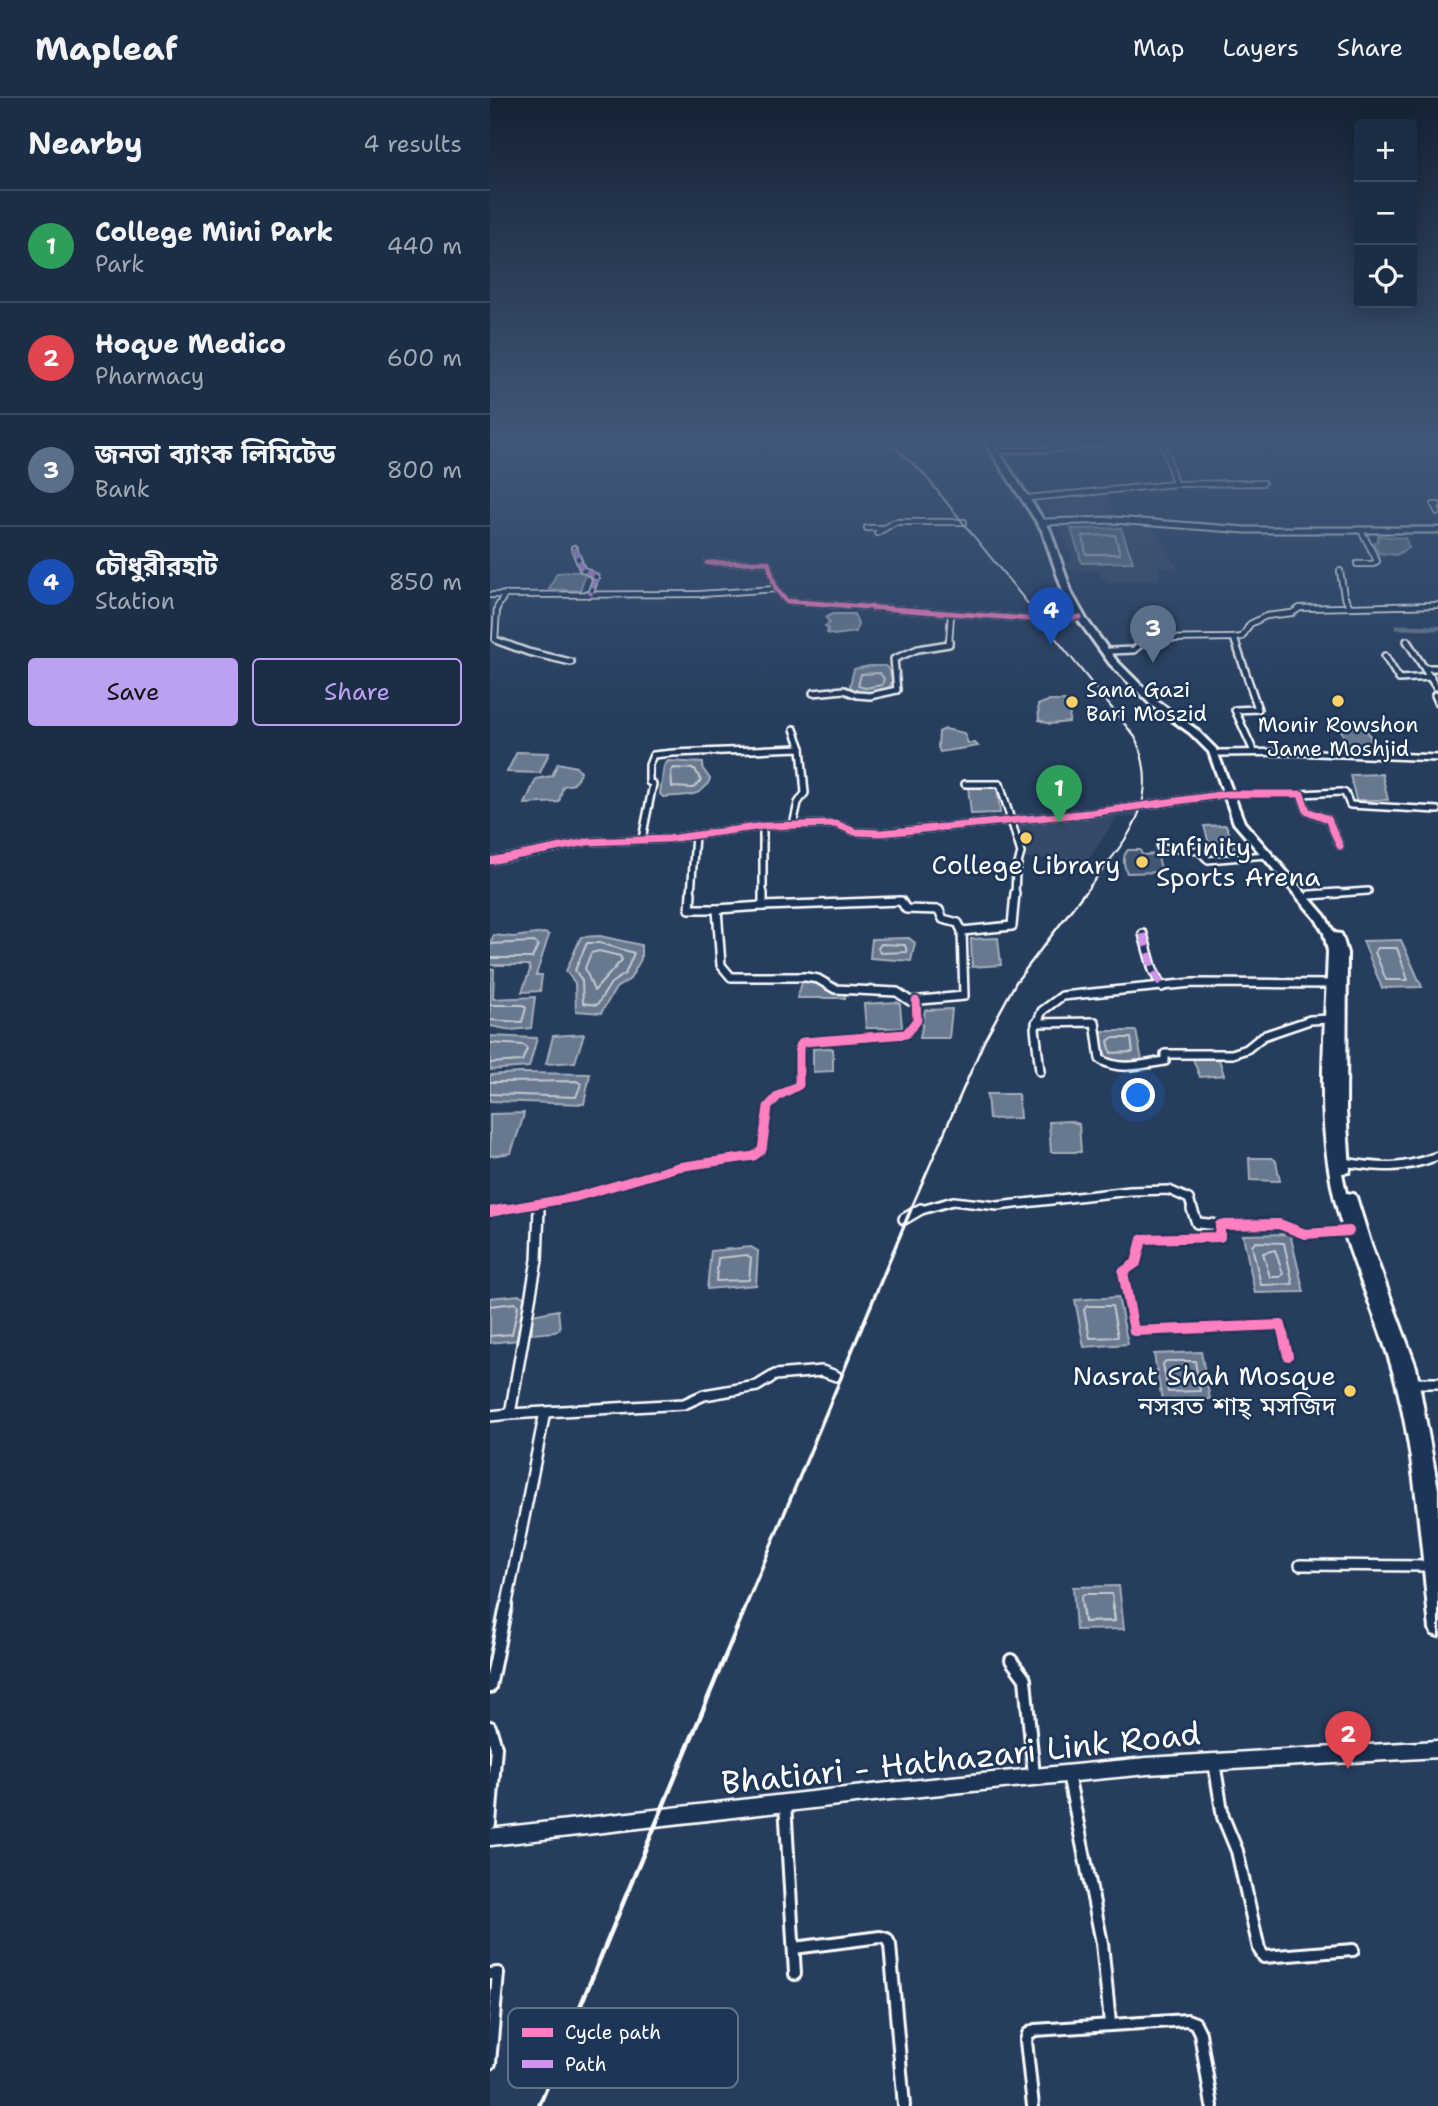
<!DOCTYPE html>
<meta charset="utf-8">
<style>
body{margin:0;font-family:"Shantell Sans","Noto Sans Bengali",sans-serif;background:#293a51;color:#f1f3f6}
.controls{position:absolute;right:21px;top:21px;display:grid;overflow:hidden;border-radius:7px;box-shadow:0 4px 18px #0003}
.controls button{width:63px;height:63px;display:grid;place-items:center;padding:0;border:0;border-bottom:2px solid #3a4a5f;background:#1c2e46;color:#f1f3f6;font:35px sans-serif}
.you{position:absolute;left:649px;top:998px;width:24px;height:24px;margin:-18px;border:5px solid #fff;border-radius:50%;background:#1a73e8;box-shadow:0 0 0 10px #1a73e833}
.badge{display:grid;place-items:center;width:46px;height:46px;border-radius:50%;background:#bca0f2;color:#fff;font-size:23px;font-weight:700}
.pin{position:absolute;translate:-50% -58px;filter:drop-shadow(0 2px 4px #0008)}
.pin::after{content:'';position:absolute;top:37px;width:24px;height:21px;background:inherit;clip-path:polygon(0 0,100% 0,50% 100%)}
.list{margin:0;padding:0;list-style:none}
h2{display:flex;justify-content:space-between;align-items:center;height:91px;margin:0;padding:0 28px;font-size:30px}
h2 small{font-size:23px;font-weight:400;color:#a0a8b3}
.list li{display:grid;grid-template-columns:46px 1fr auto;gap:21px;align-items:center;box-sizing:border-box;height:112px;padding:0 28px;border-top:2px solid #3a4a5f}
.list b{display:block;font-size:26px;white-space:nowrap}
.list p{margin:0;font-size:23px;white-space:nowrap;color:#a0a8b3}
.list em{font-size:23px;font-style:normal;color:#a0a8b3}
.actions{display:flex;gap:14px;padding:21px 28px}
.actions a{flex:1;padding:16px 0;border:2px solid #bca0f2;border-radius:7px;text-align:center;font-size:24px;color:#bca0f2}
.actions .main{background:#bca0f2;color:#111}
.icon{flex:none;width:38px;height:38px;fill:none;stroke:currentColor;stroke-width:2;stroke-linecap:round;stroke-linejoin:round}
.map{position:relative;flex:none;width:948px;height:2008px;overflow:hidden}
header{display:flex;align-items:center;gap:42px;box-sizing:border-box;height:98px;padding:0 35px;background:#1c2e46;border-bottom:2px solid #3a4a5f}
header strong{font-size:33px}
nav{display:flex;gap:38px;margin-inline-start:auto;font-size:24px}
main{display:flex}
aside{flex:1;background:#1c2e46}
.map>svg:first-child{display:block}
</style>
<header>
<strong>Mapleaf</strong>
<nav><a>Map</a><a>Layers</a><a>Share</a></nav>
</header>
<main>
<aside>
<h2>Nearby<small>4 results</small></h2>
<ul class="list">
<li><span class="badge" style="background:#2e9e5b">1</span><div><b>College Mini Park</b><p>Park</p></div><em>440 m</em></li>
<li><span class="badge" style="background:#e0444e">2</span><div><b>Hoque Medico</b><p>Pharmacy</p></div><em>600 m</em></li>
<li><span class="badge" style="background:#5c6f8a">3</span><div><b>জনতা ব্যাংক লিমিটেড</b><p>Bank</p></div><em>800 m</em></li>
<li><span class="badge" style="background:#1a4fb4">4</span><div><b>চৌধুরীরহাট</b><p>Station</p></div><em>850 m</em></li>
</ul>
<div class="actions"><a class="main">Save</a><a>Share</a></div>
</aside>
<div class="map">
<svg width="948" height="2008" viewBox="0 0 948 2008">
<rect width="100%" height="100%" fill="#263d5e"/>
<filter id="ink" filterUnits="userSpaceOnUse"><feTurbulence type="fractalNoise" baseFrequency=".0143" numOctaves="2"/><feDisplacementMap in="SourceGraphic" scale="14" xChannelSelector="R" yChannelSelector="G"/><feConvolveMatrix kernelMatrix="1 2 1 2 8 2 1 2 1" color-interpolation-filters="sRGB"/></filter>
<g filter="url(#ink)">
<g fill="#344a68">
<path d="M 617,396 L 625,420 L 561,420 L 549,400 Z"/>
<path d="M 659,425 L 689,473 L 670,468 L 670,482 L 620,484 L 610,479 L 609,473 L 580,472 L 576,466 L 583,462 L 568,428 Z"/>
<path d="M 649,710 L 645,719 L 626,720 L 599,761 L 533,761 L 533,751 L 526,725 Z"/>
</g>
<path fill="#425672" stroke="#a0aab8" stroke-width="2" d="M 638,752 L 650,752 L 652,757 L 667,756 L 672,774 L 637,775 C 634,768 632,758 638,752 Z"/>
<g fill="#67788e" stroke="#a4aebb" stroke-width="2">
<path d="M 631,430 L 643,464 L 592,465 L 581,431 Z"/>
<path d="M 888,438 L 915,440 L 919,450 L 906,457 L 889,455 L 883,445 L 888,443 Z"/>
<path d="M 96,473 L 90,493 L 59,491 L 67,475 Z"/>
<path d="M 342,516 L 364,516 L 368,525 L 366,534 L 344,537 L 337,535 L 338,531 L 335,528 L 340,525 L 336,520 Z"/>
<path d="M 380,568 L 395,568 L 399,571 L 402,582 L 398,593 L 376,597 L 363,594 L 360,587 L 364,571 Z"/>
<path d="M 558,603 L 575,603 L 580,613 L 579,624 L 560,626 L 549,622 L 548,607 Z"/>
<path d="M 849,627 L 876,628 L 884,649 L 858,649 Z"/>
<path d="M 455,631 L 474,635 L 478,645 L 485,645 L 488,648 L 450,654 L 448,649 L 449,634 Z"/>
<path d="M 27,654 L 59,655 L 50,675 L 17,674 Z"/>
<path d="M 178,663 L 213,665 L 213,671 L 220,681 C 212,702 192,696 173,699 L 170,696 L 174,668 Z"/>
<path d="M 68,665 L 86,669 L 91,673 L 84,686 L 73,688 L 69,704 L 35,706 L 46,681 L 62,678 Z"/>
<path d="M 892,676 L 898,702 L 866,702 L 860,677 Z"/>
<path d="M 507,687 L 510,715 L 481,716 L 478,688 Z"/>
<path d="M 736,727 L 746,751 L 721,752 L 714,728 Z"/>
<path d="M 54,835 L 59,837 L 46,877 L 52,877 L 50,893 L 32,894 L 40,872 L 39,867 L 0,867 L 0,845 L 4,837 L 23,839 Z"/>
<path d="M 110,838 L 151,847 L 151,861 L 140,881 L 126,890 L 111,915 L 86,913 L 85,885 L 76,873 L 91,839 Z"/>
<path d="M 419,840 L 425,845 L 421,863 L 380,860 L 382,841 Z"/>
<path d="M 508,840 L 511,867 L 482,869 L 481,841 Z"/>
<path d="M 911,842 L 932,889 L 892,890 L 873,843 Z"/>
<path d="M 0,871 L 4,871 L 3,901 L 45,899 L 41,930 L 21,932 L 0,928 Z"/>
<path d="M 313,882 L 333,886 L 339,892 L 355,894 L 355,900 L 307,900 Z"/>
<path d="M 407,904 L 410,906 L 412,930 L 376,930 L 374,906 Z"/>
<path d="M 462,911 L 459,940 L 430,940 L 435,912 Z"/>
<path d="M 613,933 L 646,933 L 652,962 C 621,966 614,968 611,936 Z"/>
<path d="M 94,936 L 85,964 L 56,966 L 63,938 Z"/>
<path d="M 0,938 L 47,940 L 39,969 L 0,972 Z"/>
<path d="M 340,950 L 343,951 L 343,973 L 323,974 L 323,951 Z"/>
<path d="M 706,958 L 728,958 L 734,977 L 710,979 L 703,961 Z"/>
<path d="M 29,975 L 100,976 L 94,1006 L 0,1003 L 0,977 Z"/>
<path d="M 497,996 L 528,996 L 530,1020 L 499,1021 Z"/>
<path d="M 34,1015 C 31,1030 25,1041 21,1055 L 0,1058 L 0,1016 Z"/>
<path d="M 580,1023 L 589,1026 L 591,1054 L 561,1054 L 559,1024 Z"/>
<path d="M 759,1060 L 782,1060 L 786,1063 L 790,1083 L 760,1082 Z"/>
<path d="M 800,1136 L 814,1194 L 765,1195 L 753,1137 Z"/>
<path d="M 261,1149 L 268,1153 L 266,1187 L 217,1191 L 221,1153 Z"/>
<path d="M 30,1197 L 37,1201 L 29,1242 L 0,1245 L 0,1200 Z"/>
<path d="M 628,1199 L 638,1246 L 594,1249 L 585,1202 Z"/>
<path d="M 68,1212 L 70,1231 L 65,1234 L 42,1236 L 42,1217 Z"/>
<path d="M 711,1254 L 720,1301 L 672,1302 L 664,1256 Z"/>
<path d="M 629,1488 L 634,1531 L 586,1532 L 583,1489 Z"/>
</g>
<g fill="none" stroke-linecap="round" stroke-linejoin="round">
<g stroke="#c2c9d2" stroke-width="2">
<path d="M 625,437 L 630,456 L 596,456 L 593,438 Z"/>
<path d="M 390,575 L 394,581 L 392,587 L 375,590 L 368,588 L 371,576 Z"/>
<path d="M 184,670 L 205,671 L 211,683 L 203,690 L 182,689 L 181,673 Z"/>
<path d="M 97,845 L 110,845 L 144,855 L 135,876 L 121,885 L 107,907 L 93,905 L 92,883 L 85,872 Z"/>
<path d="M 0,846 L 44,844 L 48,847 L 42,860 L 0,860"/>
<path d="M 391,846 L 415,847 L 417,854 L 390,855 L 388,850 Z"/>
<path d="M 888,850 L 907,850 L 918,882 L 896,882 L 885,854 Z"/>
<path d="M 109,853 L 130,858 L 132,862 L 104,893 L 95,870 L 101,855 Z"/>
<path d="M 0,907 L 33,907 L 36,910 L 32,924 L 0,922"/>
<path d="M 622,940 L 641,940 L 643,954 L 621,955 L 618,943 Z"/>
<path d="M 0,945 L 34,947 L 37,951 L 32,963 L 0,965"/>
<path d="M 0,984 L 87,983 L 91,986 L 86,999 L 0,996"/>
<path d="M 766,1144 L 794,1145 L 803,1186 L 771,1187 L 762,1148 Z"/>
<path d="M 785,1152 L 793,1176 L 790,1179 L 780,1179 L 773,1155 Z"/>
<path d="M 257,1157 L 261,1160 L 259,1182 L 226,1183 L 228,1160 Z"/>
<path d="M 0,1208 L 25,1205 L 28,1208 L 22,1236 L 0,1238"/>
<path d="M 597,1208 L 622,1208 L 628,1239 L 600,1240 L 594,1212 Z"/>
<path d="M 676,1263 L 705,1263 L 710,1293 L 678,1294 L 673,1266 Z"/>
<path d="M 592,1510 L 591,1499 L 594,1496 L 622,1496 L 624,1510"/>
</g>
<path stroke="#c2c9d2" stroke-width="2.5" d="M 592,1508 L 594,1524 L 625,1523 L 623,1508"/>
<path stroke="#67788e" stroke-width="5" d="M 907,529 L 948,530"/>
<defs>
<g id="minor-far4">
<path d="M 509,353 L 570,351 L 627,343"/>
<path d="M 685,386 L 773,385"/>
<path d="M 538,400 L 685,386 L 674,348 L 677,343"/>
<path d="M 948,407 L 944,407 L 948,414"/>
<path d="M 377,430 L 394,430"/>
<path d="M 387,435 L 405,424 L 474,424"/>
<path d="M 84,450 L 92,471 L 106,479 L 100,497"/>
<path d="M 217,465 L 278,464 L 286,491 L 296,503 L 552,522 L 590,519"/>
<path d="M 867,466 L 883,466 L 887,463 L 871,432"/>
<path d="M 0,497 L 210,496 L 286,491"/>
<path d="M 860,509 L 948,507"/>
<path d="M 13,545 L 5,542 L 7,510 L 15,496"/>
<path d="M 459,545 L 461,516"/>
<path d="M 649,545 L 663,541 L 744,540"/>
<path d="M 746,545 L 744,540 L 752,539 L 760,526 L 776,518 L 802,515 L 810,510 L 860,509 L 854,498 L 850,473"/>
</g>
<g id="minor-far3">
<path d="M 8,543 L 38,554 L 81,564"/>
<path d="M 745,543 L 768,611 L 745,612 L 764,654"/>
<path d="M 917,543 L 946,589"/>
<path d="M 620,553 L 644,552 L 654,543"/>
<path d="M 895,558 L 909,581 L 941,579"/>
<path d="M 935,570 L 948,570"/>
<path d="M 323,595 L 354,592 L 367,597 L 380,598 L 407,592 L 404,561 L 428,551 L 459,546 L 459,543"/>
<path d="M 945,597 L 948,604"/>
<path d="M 304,631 L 311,650"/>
<path d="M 729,655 L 803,654 L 948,660"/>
<path d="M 475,686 L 510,686 L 531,755 L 526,773 L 525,797"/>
<path d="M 811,696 L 851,694 L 855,695 L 860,707 L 948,712"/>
<path d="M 152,741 L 163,686 L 159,684 L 159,667 L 163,657 L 183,655 L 311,650 L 315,695 L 308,705 L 303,727"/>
<path d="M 670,749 L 709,753 L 718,762 L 776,757"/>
<path d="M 0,763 L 97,744 L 178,741 L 273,728 L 346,726 L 365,734 L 392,735 L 600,715 L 737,696 L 811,696 L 817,713 L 838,721 L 850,748"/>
<path d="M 201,797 L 205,737"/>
<path d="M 273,797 L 273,728"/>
<path d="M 823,797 L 878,793"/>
</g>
<g id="minor-far2">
<path d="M 201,795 L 200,811 L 227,811 L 231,867 L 241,879 L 316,879 L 328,881 L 345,891 L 407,894 L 420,903 L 474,898 L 472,833 L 468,825 L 453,821 L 449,812 L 416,811 L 411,803 L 273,808"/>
<path d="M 820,797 L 848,795"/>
<path d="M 227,811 L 273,808 L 273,795"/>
<path d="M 472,833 L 522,828 L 525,795"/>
<path d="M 653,836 L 663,872 L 672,889"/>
<path d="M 546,925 L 605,924 L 610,961 C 629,974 654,966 675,963 L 675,956 L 742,956 L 757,951 L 773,938 L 820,922 L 840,921"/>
<path d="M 550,973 L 545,930 L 552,913 L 572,898 L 702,885 L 844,886"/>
<path d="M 853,1064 C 893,1070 910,1072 948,1058"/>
<path d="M 5,1113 L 86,1099 L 188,1069 L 264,1058 L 272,1052 L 278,1009 L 288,998 L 309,987 L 309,949 L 313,944 L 416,936 L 427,922 L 426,903"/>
<path d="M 49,1113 L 49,1106"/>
<path d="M 428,1113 L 463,1103 L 508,1108 L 640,1093 L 679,1092 L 699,1101 L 703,1113"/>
</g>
<g id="minor-far1">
<path d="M 702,1111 L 707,1125 L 730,1127"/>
<path d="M 0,1114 L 15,1111"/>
<path d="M 414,1121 L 431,1111"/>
<path d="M 798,1258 L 791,1227 L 644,1233 L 633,1174 L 646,1165 L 652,1141 L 730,1139 L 730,1127 L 789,1126 L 815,1136 L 859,1133"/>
<path d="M 923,1285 L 948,1285"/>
<path d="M 20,1316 L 194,1306 L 214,1297 L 267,1288 L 285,1277 L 332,1273 L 346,1278"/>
<path d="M 0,1318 L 20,1316 L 47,1162 L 49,1111"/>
<path d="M 810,1467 L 940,1468"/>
<path d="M 16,1510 L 55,1314"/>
</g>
<g id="minor">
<path d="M 521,1562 L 535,1581 L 544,1678"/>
<path d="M 0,1589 L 16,1508"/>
<path d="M 0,1629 L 6,1649 L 0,1726"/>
<path d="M 724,1664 L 733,1719 L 747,1753 L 769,1851 L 774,1859 L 863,1852"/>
<path d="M 578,1676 L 612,1845 L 620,1925"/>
<path d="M 295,1705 L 305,1876"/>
<path d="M 304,1850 L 390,1839 L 397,1841 L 400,1847 L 414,2008"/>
<path d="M 0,1876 L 8,1875 L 0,1965"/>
<path d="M 543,2008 L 536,1943 L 538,1936 L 545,1932 L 697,1922 L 705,1925 L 710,1935 L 722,2008"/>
</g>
<path id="tertiary" d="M 554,424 L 624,422 L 756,432 L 948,432"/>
<path id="primary" d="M 0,1739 L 400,1693 L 657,1668 L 948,1651"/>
<path id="trunk" d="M 494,343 L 501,343 L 560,432 L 582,496 L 596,521 L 626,562 L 667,603 L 706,631 L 726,651 L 754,724 L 835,818 L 844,835 L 851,836 L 852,838 L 857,855 L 856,1012 L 860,1071 L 859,1074 L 852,1075 L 856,1095 L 864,1096 L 866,1099 L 881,1147 L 926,1269 L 948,1391 L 948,1538 L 942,1536 L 940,1531 C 931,1448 926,1364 906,1284 C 887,1212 850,1145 839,1071 C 827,999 836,925 838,853 L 834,835 L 826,821 L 744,725 L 719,654 L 700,635 L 661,607 L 620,566 L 589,523 L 574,496 L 552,432 Z"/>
</defs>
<use href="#minor-far4" stroke="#fff" stroke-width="8"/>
<use href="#minor-far3" stroke="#fff" stroke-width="10"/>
<use href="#minor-far2" stroke="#fff" stroke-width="12"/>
<use href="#minor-far1" stroke="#fff" stroke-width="14"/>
<use href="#minor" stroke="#fff" stroke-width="16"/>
<use href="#tertiary" stroke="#fff" stroke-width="9"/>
<use href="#primary" stroke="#fff" stroke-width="21"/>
<use href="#trunk" stroke="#fff" stroke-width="6"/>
<use href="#minor-far4" stroke="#1d3557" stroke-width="4.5"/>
<use href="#minor-far3" stroke="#1d3557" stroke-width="5"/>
<use href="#minor-far2" stroke="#1d3557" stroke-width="7"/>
<use href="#minor-far1" stroke="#1d3557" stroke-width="9"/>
<use href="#minor" stroke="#1d3557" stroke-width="10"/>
<use href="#tertiary" stroke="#1d3557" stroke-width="5"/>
<use href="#primary" stroke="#1d3557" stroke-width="16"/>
<use href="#trunk" fill="#1d3557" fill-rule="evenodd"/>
<path stroke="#fff" stroke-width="2" d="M 398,343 L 433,375 L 645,639 C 675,708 632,745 593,797"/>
<path stroke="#fff" stroke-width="2.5" d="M 420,1113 L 495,941 L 526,884 L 594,795"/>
<path stroke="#fff" stroke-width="3.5" d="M 255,1510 L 421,1111"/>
<path stroke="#fff" stroke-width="4.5" d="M 49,2008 L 256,1508"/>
<path stroke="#d193ec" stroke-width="4.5" stroke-dasharray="9 4.5" stroke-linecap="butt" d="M 84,450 L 92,471 L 106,479 L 100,497"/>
<path stroke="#d193ec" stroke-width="7" stroke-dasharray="13 7" stroke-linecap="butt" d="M 653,836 L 663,872 L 672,889"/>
<defs>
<path id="cycleway-far3" d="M 217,465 L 278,464 L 286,491 L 296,503 L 552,522 L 590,519"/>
<path id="cycleway-far2" d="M 0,763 L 97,744 L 178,741 L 273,728 L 346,726 L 365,734 L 392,735 L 600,715 L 737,696 L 811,696 L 817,713 L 838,721 L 850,748"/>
<path id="cycleway-far1" d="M 5,1113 L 86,1099 L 188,1069 L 264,1058 L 272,1052 L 278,1009 L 288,998 L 309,987 L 309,949 L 313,944 L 416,936 L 427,922 L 426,903"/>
<g id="cycleway">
<path d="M 0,1114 L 15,1111"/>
<path d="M 798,1258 L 791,1227 L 644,1233 L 633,1174 L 646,1165 L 652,1141 L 730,1139 L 730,1127 L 789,1126 L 815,1136 L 859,1133"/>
</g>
</defs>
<use href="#cycleway-far3" stroke="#1d3557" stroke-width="8"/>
<use href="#cycleway-far2" stroke="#1d3557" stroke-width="10"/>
<use href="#cycleway-far1" stroke="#1d3557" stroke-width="13"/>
<use href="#cycleway" stroke="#1d3557" stroke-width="15"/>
<use href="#cycleway-far3" stroke="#ff80c0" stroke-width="5"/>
<use href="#cycleway-far2" stroke="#ff80c0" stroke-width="7"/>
<use href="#cycleway-far1" stroke="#ff80c0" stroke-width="9"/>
<use href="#cycleway" stroke="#ff80c0" stroke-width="10"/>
</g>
</g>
<linearGradient id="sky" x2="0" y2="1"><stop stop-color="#152234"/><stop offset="0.55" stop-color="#415779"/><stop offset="1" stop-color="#415779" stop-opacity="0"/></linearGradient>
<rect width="948" height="624" fill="url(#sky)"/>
<g fill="#ffd166" stroke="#1d3557" stroke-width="2.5">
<circle cx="848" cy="603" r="7"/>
<circle cx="582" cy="604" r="7"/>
<circle cx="536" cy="740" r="7"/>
<circle cx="652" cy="764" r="7"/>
<circle cx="860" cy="1293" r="7"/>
</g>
<g text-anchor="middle" stroke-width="5" stroke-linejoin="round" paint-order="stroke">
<g font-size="21" fill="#fff" stroke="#1d3557" text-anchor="start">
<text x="596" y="599">Sana Gazi<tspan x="596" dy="24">Bari Moszid</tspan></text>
<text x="848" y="634" text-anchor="middle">Monir Rowshon<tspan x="848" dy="24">Jame Moshjid</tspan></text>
</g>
<g font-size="26" fill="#fff" stroke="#1d3557" text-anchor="start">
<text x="666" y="758">Infinity<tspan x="666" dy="30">Sports Arena</tspan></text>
<text x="536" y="776" text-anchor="middle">College Library</text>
<text x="846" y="1287" text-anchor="end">Nasrat Shah Mosque<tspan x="846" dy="30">নসরত শাহ্‌ মসজিদ</tspan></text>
</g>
<g font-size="32" fill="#fff" stroke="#1d3557">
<text transform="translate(471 1660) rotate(-6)" y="11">Bhatiari - Hathazari Link Road</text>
</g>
</g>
<rect x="18" y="1910" width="230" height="80" rx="10" fill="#1d3557" stroke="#617289" stroke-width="2"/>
<rect x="32" y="1930" width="31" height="9" fill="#ff80c0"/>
<rect x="32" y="1962" width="31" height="8" fill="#d193ec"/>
<g font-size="19" fill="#fff">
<text x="75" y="1941">Cycle path</text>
<text x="75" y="1973">Path</text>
</g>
</svg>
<div class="controls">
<button>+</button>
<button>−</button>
<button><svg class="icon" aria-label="locate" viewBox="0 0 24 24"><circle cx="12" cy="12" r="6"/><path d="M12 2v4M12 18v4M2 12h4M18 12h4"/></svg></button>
</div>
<div class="you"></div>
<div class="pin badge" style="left:569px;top:725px;background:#2e9e5b">1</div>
<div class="pin badge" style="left:858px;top:1671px;background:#e0444e">2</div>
<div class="pin badge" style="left:663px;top:565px;background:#5c6f8a">3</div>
<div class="pin badge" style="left:561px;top:547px;background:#1a4fb4">4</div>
</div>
</main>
